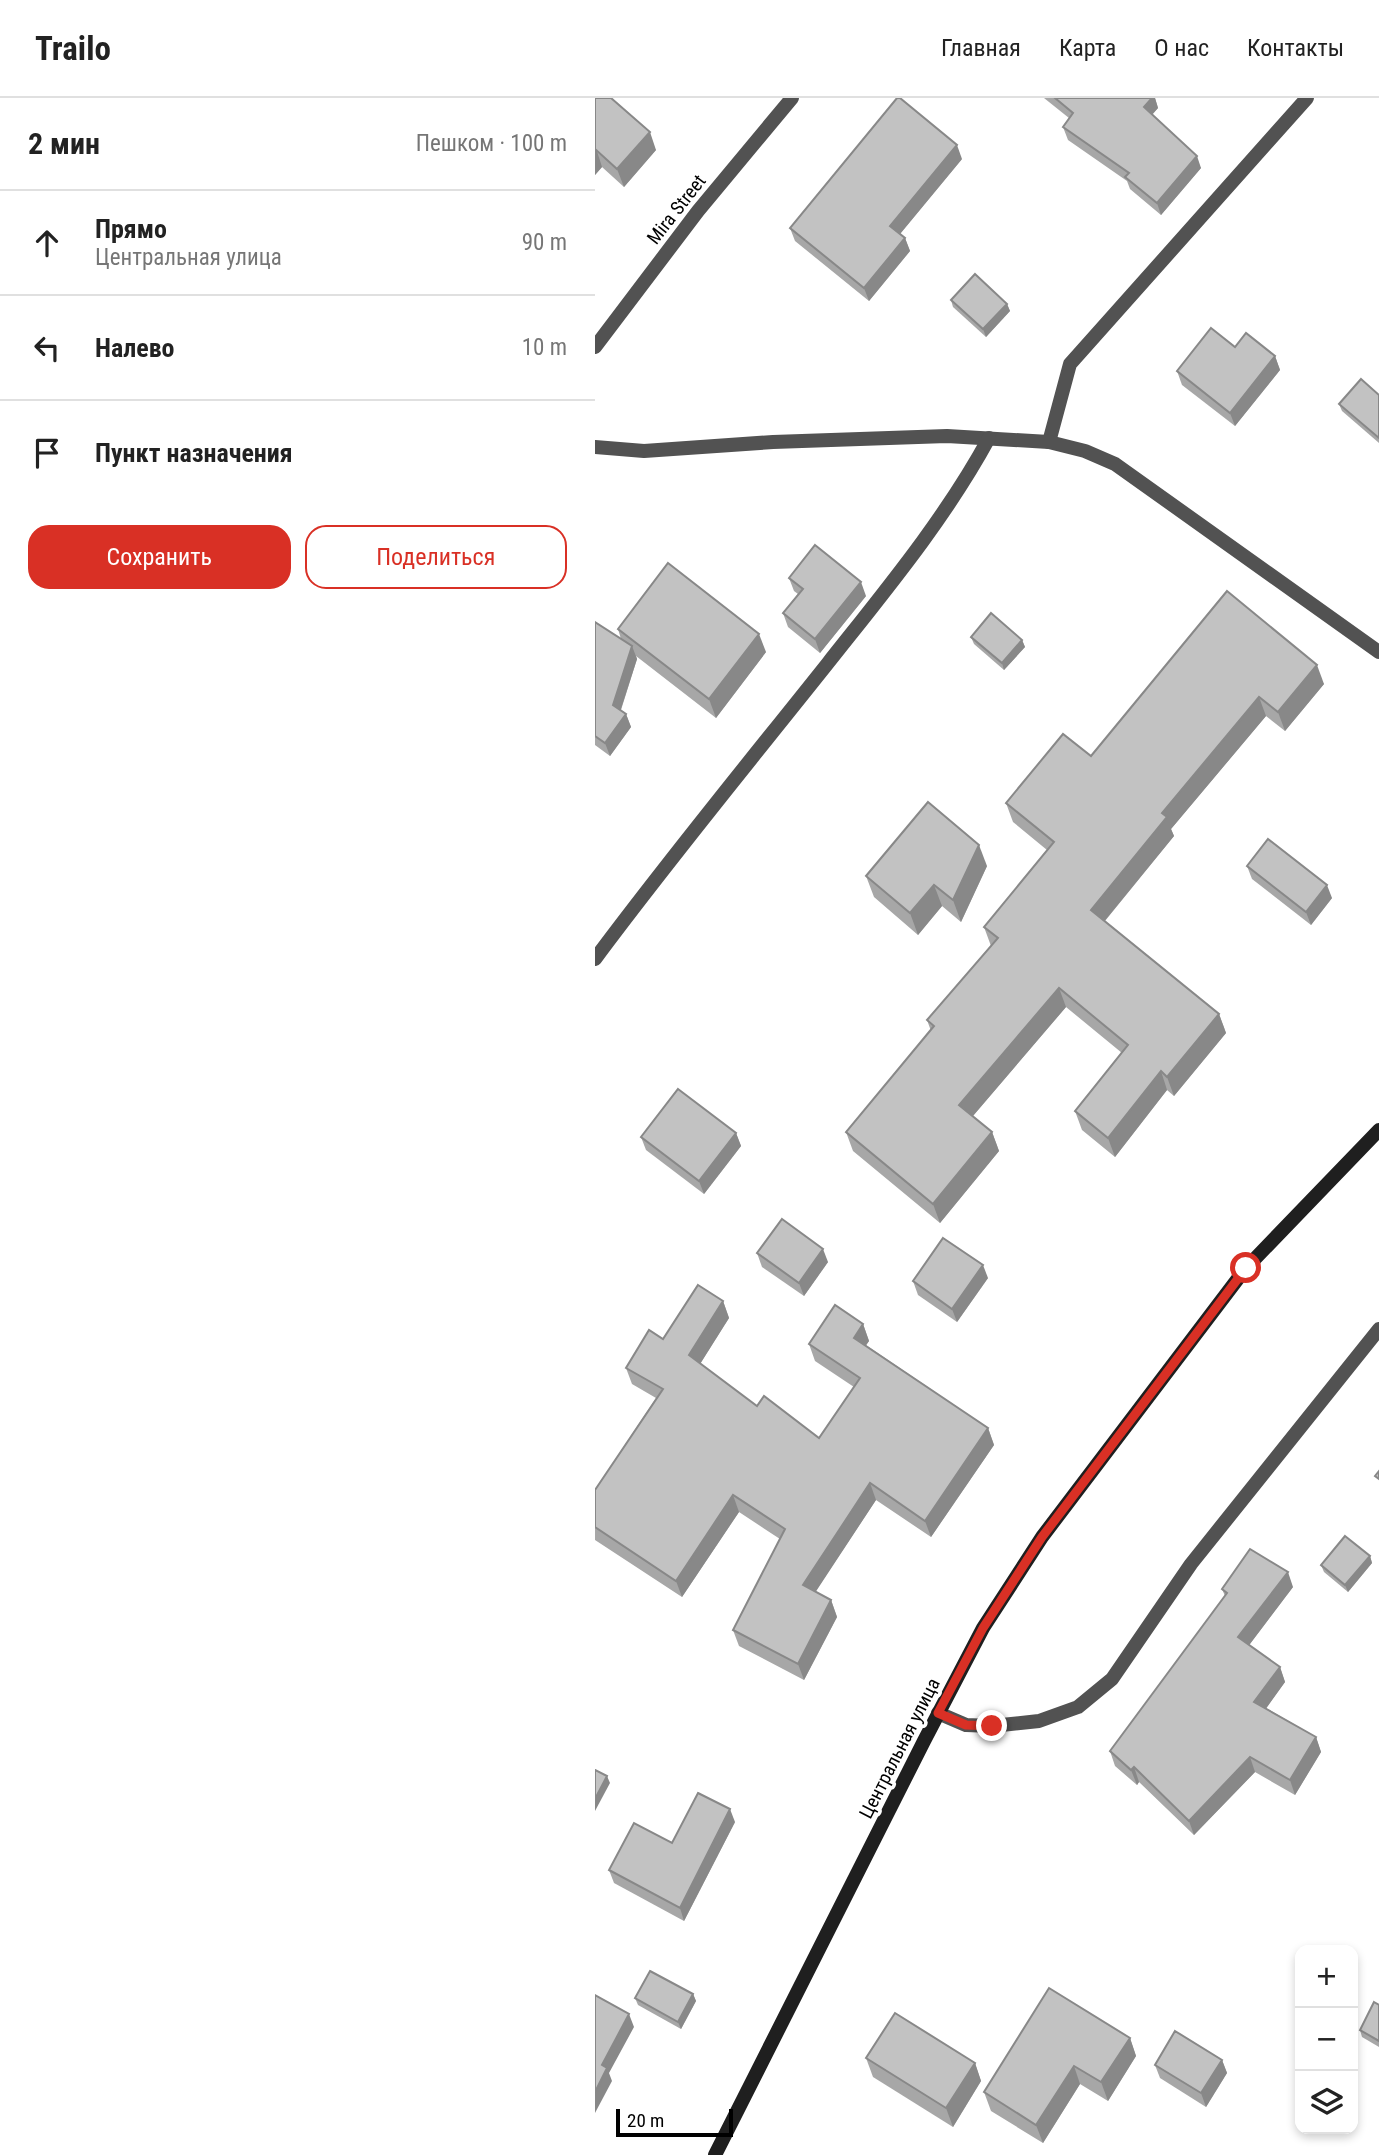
<!DOCTYPE html>
<html lang="ru">
<meta charset="utf-8">
<style>
body{margin:0;font-family:"Roboto Condensed",sans-serif;background:#f2f2f2;color:#222}
.controls{position:absolute;right:21px;bottom:21px;display:grid;overflow:hidden;border-radius:14px;box-shadow:0 4px 10px #0003}
.controls button{width:63px;height:63px;display:grid;place-items:center;padding:0;border:0;border-bottom:2px solid #e0e0e0;background:#fff;color:#222;font:35px sans-serif}
.scale{position:absolute;left:21px;bottom:18px;width:117px;box-sizing:border-box;padding-left:7px;border:4px solid #000;border-top:0;font-size:19px;line-height:24px;white-space:nowrap;color:#000;-webkit-text-stroke:5px #fff;paint-order:stroke}
.stop{position:absolute;width:21px;height:21px;margin:-16px;border:5px solid #d93025;border-radius:50%;background:#fff}
.stop.end{background:#d93025;border-color:#fff;box-shadow:0 2px 7px #0008}
.list{margin:0;padding:0;list-style:none}
h2{display:flex;justify-content:space-between;align-items:center;height:91px;margin:0;padding:0 28px;font-size:30px}
h2 small{font-size:23px;font-weight:400;color:#767676}
.list li{display:grid;grid-template-columns:46px 1fr auto;gap:21px;align-items:center;box-sizing:border-box;height:105px;padding:0 28px;border-top:2px solid #e0e0e0}
.list b{display:block;font-size:26px;white-space:nowrap}
.list p{margin:0;font-size:23px;white-space:nowrap;color:#767676}
.list em{font-size:23px;font-style:normal;color:#767676}
.actions{display:flex;gap:14px;padding:21px 28px}
.actions a{flex:1;padding:16px 0;border:2px solid #d93025;border-radius:21px;text-align:center;font-size:24px;color:#d93025}
.actions .main{background:#d93025;color:#fff}
.icon{flex:none;width:38px;height:38px;fill:none;stroke:currentColor;stroke-width:2;stroke-linecap:round;stroke-linejoin:round}
.map{position:relative;flex:none;width:784px;height:2057px;overflow:hidden}
header{display:flex;align-items:center;gap:42px;box-sizing:border-box;height:98px;padding:0 35px;background:#fff;border-bottom:2px solid #e0e0e0}
header strong{font-size:33px}
nav{display:flex;gap:38px;margin-inline-start:auto;font-size:24px}
main{display:flex}
aside{flex:1;background:#fff}
.map>svg:first-child{display:block}
</style>
<header>
<strong>Trailo</strong>
<nav><a>Главная</a><a>Карта</a><a>О нас</a><a>Контакты</a></nav>
</header>
<main>
<aside>
<h2>2 мин<small>Пешком · 100 m</small></h2>
<ul class="list">
<li><svg class="icon" aria-label="ahead" viewBox="0 0 24 24"><path d="M12 20V5M6 11l6-6 6 6"/></svg><div><b>Прямо</b><p>Центральная улица</p></div><em>90 m</em></li>
<li><svg class="icon" aria-label="left" viewBox="0 0 24 24"><path d="M17 20v-9H6M10 6l-5 5 5 5"/></svg><div><b>Налево</b></div><em>10 m</em></li>
<li><svg class="icon" aria-label="arrive" viewBox="0 0 24 24"><path d="M6 21V4h12l-3 4 3 4H6"/></svg><div><b>Пункт назначения</b></div></li>
</ul>
<div class="actions"><a class="main">Сохранить</a><a>Поделиться</a></div>
</aside>
<div class="map">
<svg width="784" height="2057" viewBox="0 0 784 2057">
<rect width="100%" height="100%" fill="#fff"/>
<g fill="none" stroke-linecap="round" stroke-linejoin="round">
<path stroke="#525252" stroke-width="14" d="M 454,344 L 475,266 L 712,0"/>
<g stroke="#525252" stroke-width="14">
<path d="M 0,249 L 103,113 L 197,0"/>
<path d="M 0,349 L 49,353 L 178,344 L 352,338 L 454,344 L 490,353 L 520,366 L 784,554"/>
<path d="M 0,861 C 75,760 155,663 233,565 C 290,493 350,421 394,340"/>
<path d="M 343,1615 L 371,1627 L 397,1628 L 444,1623 L 483,1609 L 517,1581 L 596,1466 L 784,1231"/>
</g>
<path stroke="#1f1f1f" stroke-width="14" d="M 120,2057 L 329,1643 L 388,1530 L 447,1439 L 651,1170 L 784,1032"/>
</g>
<g fill="#a7a7a7">
<path d="M 0,0 L 61,52 L 29,89 L 7,69 L 0,77 Z"/>
<path d="M 449,0 L 560,0 L 563,10 L 557,17 L 606,70 L 566,117 L 535,91 L 532,83 L 473,42 L 468,29 L 474,20 Z"/>
<path d="M 367,61 L 305,136 L 310,140 L 315,153 L 274,203 L 200,143 L 195,130 Z"/>
<path d="M 356,202 L 412,206 L 415,213 L 391,239 L 358,209 Z"/>
<path d="M 640,249 L 680,258 L 685,272 L 640,328 L 587,287 L 582,273 Z"/>
<path d="M 784,297 L 784,345 L 747,313 L 744,306 Z"/>
<path d="M 194,480 L 271,498 L 225,555 L 193,529 L 188,515 L 203,496 L 199,493 Z"/>
<path d="M 632,493 L 729,586 L 690,633 L 671,618 L 576,731 L 579,738 L 510,823 L 624,916 L 631,935 L 579,998 L 572,992 L 520,1059 L 487,1032 L 480,1013 L 527,955 L 471,909 L 378,1018 L 397,1034 L 404,1053 L 345,1125 L 258,1053 L 251,1034 L 336,933 L 332,922 L 396,848 L 389,829 L 452,752 L 418,724 L 411,705 L 496,658 Z"/>
<path d="M 0,524 L 26,541 L 23,531 L 171,554 L 121,620 L 41,558 L 42,561 L 26,612 L 31,616 L 36,629 L 15,658 L 0,647 Z"/>
<path d="M 376,539 L 427,542 L 430,549 L 409,572 L 379,546 Z"/>
<path d="M 392,768 L 366,824 L 347,808 L 323,837 L 279,799 L 271,778 Z"/>
<path d="M 652,768 L 737,800 L 716,827 L 657,781 Z"/>
<path d="M 141,1035 L 146,1048 L 109,1096 L 51,1052 L 46,1039 Z"/>
<path d="M 162,1155 L 233,1164 L 209,1198 L 167,1169 Z"/>
<path d="M 393,1180 L 362,1224 L 323,1197 L 318,1183 Z"/>
<path d="M 128,1203 L 134,1220 L 105,1266 L 162,1308 L 224,1340 L 259,1289 L 220,1263 L 214,1246 L 268,1226 L 274,1243 L 271,1247 L 393,1330 L 399,1347 L 336,1439 L 281,1402 L 220,1494 L 236,1502 L 242,1519 L 209,1582 L 144,1548 L 138,1532 L 185,1441 L 144,1414 L 87,1499 L 0,1442 L 0,1392 L 61,1300 L 37,1286 L 31,1270 L 68,1241 Z"/>
<path d="M 775,1458 L 777,1465 L 753,1494 L 729,1474 L 726,1467 Z"/>
<path d="M 698,1489 L 654,1547 L 685,1569 L 690,1584 L 671,1610 L 721,1639 L 726,1654 L 700,1697 L 660,1674 L 599,1737 L 544,1684 L 542,1687 L 520,1668 L 515,1653 L 630,1498 L 627,1491 Z"/>
<path d="M 140,1724 L 89,1823 L 19,1785 L 14,1772 Z"/>
<path d="M 98,1896 L 101,1903 L 86,1931 L 43,1907 L 40,1900 Z"/>
<path d="M 784,1907 L 784,1949 L 767,1939 L 765,1932 Z"/>
<path d="M 535,1940 L 541,1958 L 513,2003 L 485,1986 L 448,2045 L 396,2013 L 389,1994 Z"/>
<path d="M 271,1960 L 380,1965 L 386,1983 L 358,2029 L 278,1979 Z"/>
<path d="M 627,1962 L 632,1975 L 611,2009 L 565,1980 L 560,1967 Z"/>
</g>
<g fill="#888">
<path d="M 557,0 L 560,0 L 563,10 L 553,21 L 549,9 Z"/>
<path d="M 55,34 L 61,52 L 29,89 L 22,71 Z"/>
<path d="M 362,47 L 367,61 L 300,142 L 295,128 Z"/>
<path d="M 1,50 L 7,69 L 0,77 L 0,51 Z"/>
<path d="M 602,58 L 606,70 L 566,117 L 562,105 Z"/>
<path d="M 310,140 L 315,153 L 274,203 L 269,190 Z"/>
<path d="M 412,206 L 415,213 L 391,239 L 388,231 Z"/>
<path d="M 680,258 L 685,272 L 640,328 L 635,315 Z"/>
<path d="M 266,484 L 271,498 L 225,555 L 220,541 Z"/>
<path d="M 164,536 L 171,554 L 121,620 L 114,601 Z"/>
<path d="M 427,542 L 430,549 L 409,572 L 407,565 Z"/>
<path d="M 37,548 L 42,561 L 23,620 L 18,607 Z"/>
<path d="M 722,567 L 729,586 L 690,633 L 683,614 Z"/>
<path d="M 664,599 L 671,618 L 576,731 L 579,738 L 503,831 L 496,812 L 567,715 Z"/>
<path d="M 31,616 L 36,629 L 15,658 L 10,645 Z"/>
<path d="M 384,747 L 392,768 L 366,824 L 358,802 Z"/>
<path d="M 339,787 L 347,808 L 323,837 L 315,815 Z"/>
<path d="M 732,787 L 737,800 L 716,827 L 711,814 Z"/>
<path d="M 464,890 L 471,909 L 371,1026 L 364,1007 Z"/>
<path d="M 624,916 L 631,935 L 579,998 L 572,979 Z"/>
<path d="M 566,973 L 572,992 L 520,1059 L 513,1040 Z"/>
<path d="M 397,1034 L 404,1053 L 345,1125 L 338,1106 Z"/>
<path d="M 141,1035 L 146,1048 L 109,1096 L 104,1083 Z"/>
<path d="M 228,1151 L 233,1164 L 209,1198 L 204,1185 Z"/>
<path d="M 388,1167 L 393,1180 L 362,1224 L 357,1211 Z"/>
<path d="M 128,1203 L 134,1220 L 100,1274 L 94,1257 Z"/>
<path d="M 268,1226 L 274,1243 L 265,1256 L 259,1240 Z"/>
<path d="M 393,1330 L 399,1347 L 336,1439 L 330,1423 Z"/>
<path d="M 275,1385 L 281,1402 L 214,1504 L 208,1487 Z"/>
<path d="M 138,1397 L 144,1414 L 87,1499 L 81,1483 Z"/>
<path d="M 775,1458 L 777,1465 L 753,1494 L 750,1487 Z"/>
<path d="M 693,1474 L 698,1489 L 649,1554 L 643,1539 Z"/>
<path d="M 236,1502 L 242,1519 L 209,1582 L 203,1566 Z"/>
<path d="M 685,1569 L 690,1584 L 665,1619 L 659,1604 Z"/>
<path d="M 721,1639 L 726,1654 L 700,1697 L 695,1682 Z"/>
<path d="M 655,1659 L 660,1674 L 599,1737 L 594,1723 Z"/>
<path d="M 539,1669 L 544,1684 L 542,1687 L 536,1672 Z"/>
<path d="M 12,1678 L 15,1685 L 0,1713 L 0,1701 Z"/>
<path d="M 135,1711 L 140,1724 L 89,1823 L 85,1810 Z"/>
<path d="M 98,1896 L 101,1903 L 86,1931 L 83,1924 Z"/>
<path d="M 34,1916 L 39,1929 L 14,1975 L 17,1983 L 0,2015 L 0,1994 L 7,1967 Z"/>
<path d="M 535,1940 L 541,1958 L 513,2003 L 506,1984 Z"/>
<path d="M 627,1962 L 632,1975 L 611,2009 L 606,1995 Z"/>
<path d="M 380,1965 L 386,1983 L 358,2029 L 351,2010 Z"/>
<path d="M 479,1968 L 485,1986 L 448,2045 L 441,2027 Z"/>
</g>
<g fill="#c2c2c2" stroke="#888" stroke-width="2">
<path d="M 0,0 L 16,0 L 55,34 L 22,71 L 0,51 Z"/>
<path d="M 302,0 L 305,0 L 362,47 L 295,128 L 310,140 L 269,190 L 195,130 Z"/>
<path d="M 460,0 L 557,0 L 549,9 L 602,58 L 562,105 L 530,79 L 534,75 L 468,29 L 478,15 Z"/>
<path d="M 380,176 L 412,206 L 388,231 L 356,202 Z"/>
<path d="M 616,230 L 640,249 L 651,235 L 680,258 L 635,315 L 582,273 Z"/>
<path d="M 766,281 L 784,297 L 784,340 L 744,306 Z"/>
<path d="M 220,447 L 266,484 L 220,541 L 188,515 L 208,491 L 194,480 Z"/>
<path d="M 73,465 L 164,536 L 114,601 L 23,531 Z"/>
<path d="M 632,493 L 722,567 L 683,614 L 664,599 L 567,715 L 572,719 L 496,812 L 624,916 L 572,979 L 566,973 L 513,1040 L 480,1013 L 533,947 L 464,890 L 364,1007 L 397,1034 L 338,1106 L 251,1034 L 339,928 L 332,922 L 403,840 L 389,829 L 459,744 L 411,705 L 468,636 L 496,658 Z"/>
<path d="M 396,515 L 427,542 L 407,565 L 376,539 Z"/>
<path d="M 0,524 L 37,548 L 18,607 L 31,616 L 10,645 L 0,638 Z"/>
<path d="M 333,704 L 384,747 L 358,802 L 339,787 L 315,815 L 271,778 Z"/>
<path d="M 673,741 L 732,787 L 711,814 L 652,768 Z"/>
<path d="M 83,991 L 141,1035 L 104,1083 L 46,1039 Z"/>
<path d="M 187,1121 L 228,1151 L 204,1185 L 162,1155 Z"/>
<path d="M 348,1140 L 388,1167 L 357,1211 L 318,1183 Z"/>
<path d="M 103,1187 L 128,1203 L 94,1257 L 162,1308 L 169,1298 L 224,1340 L 265,1280 L 214,1246 L 240,1207 L 268,1226 L 259,1240 L 393,1330 L 330,1423 L 275,1385 L 208,1487 L 236,1502 L 203,1566 L 138,1532 L 190,1431 L 138,1397 L 81,1483 L 0,1429 L 0,1392 L 68,1291 L 31,1270 L 54,1232 L 68,1241 Z"/>
<path d="M 784,1373 L 784,1381 L 780,1378 Z"/>
<path d="M 750,1438 L 775,1458 L 750,1487 L 726,1467 Z"/>
<path d="M 655,1451 L 693,1474 L 643,1539 L 685,1569 L 659,1604 L 721,1639 L 695,1682 L 655,1659 L 594,1723 L 539,1669 L 536,1672 L 515,1653 L 632,1495 L 627,1491 Z"/>
<path d="M 0,1672 L 12,1678 L 0,1701 Z"/>
<path d="M 103,1695 L 135,1711 L 85,1810 L 14,1772 L 39,1725 L 77,1745 Z"/>
<path d="M 55,1873 L 98,1896 L 83,1924 L 40,1900 Z"/>
<path d="M 454,1890 L 535,1940 L 506,1984 L 479,1968 L 441,2027 L 389,1994 Z"/>
<path d="M 0,1897 L 34,1916 L 7,1967 L 12,1970 L 0,1994 Z"/>
<path d="M 779,1904 L 784,1907 L 784,1943 L 765,1932 Z"/>
<path d="M 300,1915 L 380,1965 L 351,2010 L 271,1960 Z"/>
<path d="M 580,1933 L 627,1962 L 606,1995 L 560,1967 Z"/>
</g>
<g fill="none" stroke-linecap="round" stroke-linejoin="round">
<path stroke="#d93025" stroke-width="9" d="M 397,1628 L 371,1627 L 343,1615 L 388,1530 L 447,1439 L 651,1170"/>
</g>
<g text-anchor="middle" stroke-width="7" stroke-linejoin="round" paint-order="stroke">
<g font-size="19" fill="#000" stroke="#fff">
<text transform="translate(81 111) rotate(-52)" y="7">Mira Street</text>
<text transform="translate(304 1650) rotate(-63)" y="7">Центральная улица</text>
</g>
</g>
</svg>
<div class="controls">
<button>+</button>
<button>−</button>
<button><svg class="icon" aria-label="layers" viewBox="0 0 24 24"><path d="M12 4l9 5-9 5-9-5zM3 14l9 5 9-5"/></svg></button>
</div>
<div class="scale">20 m</div>
<div class="stop" style="left:651px;top:1170px"></div>
<div class="stop end" style="left:397px;top:1628px"></div>
</div>
</main>
